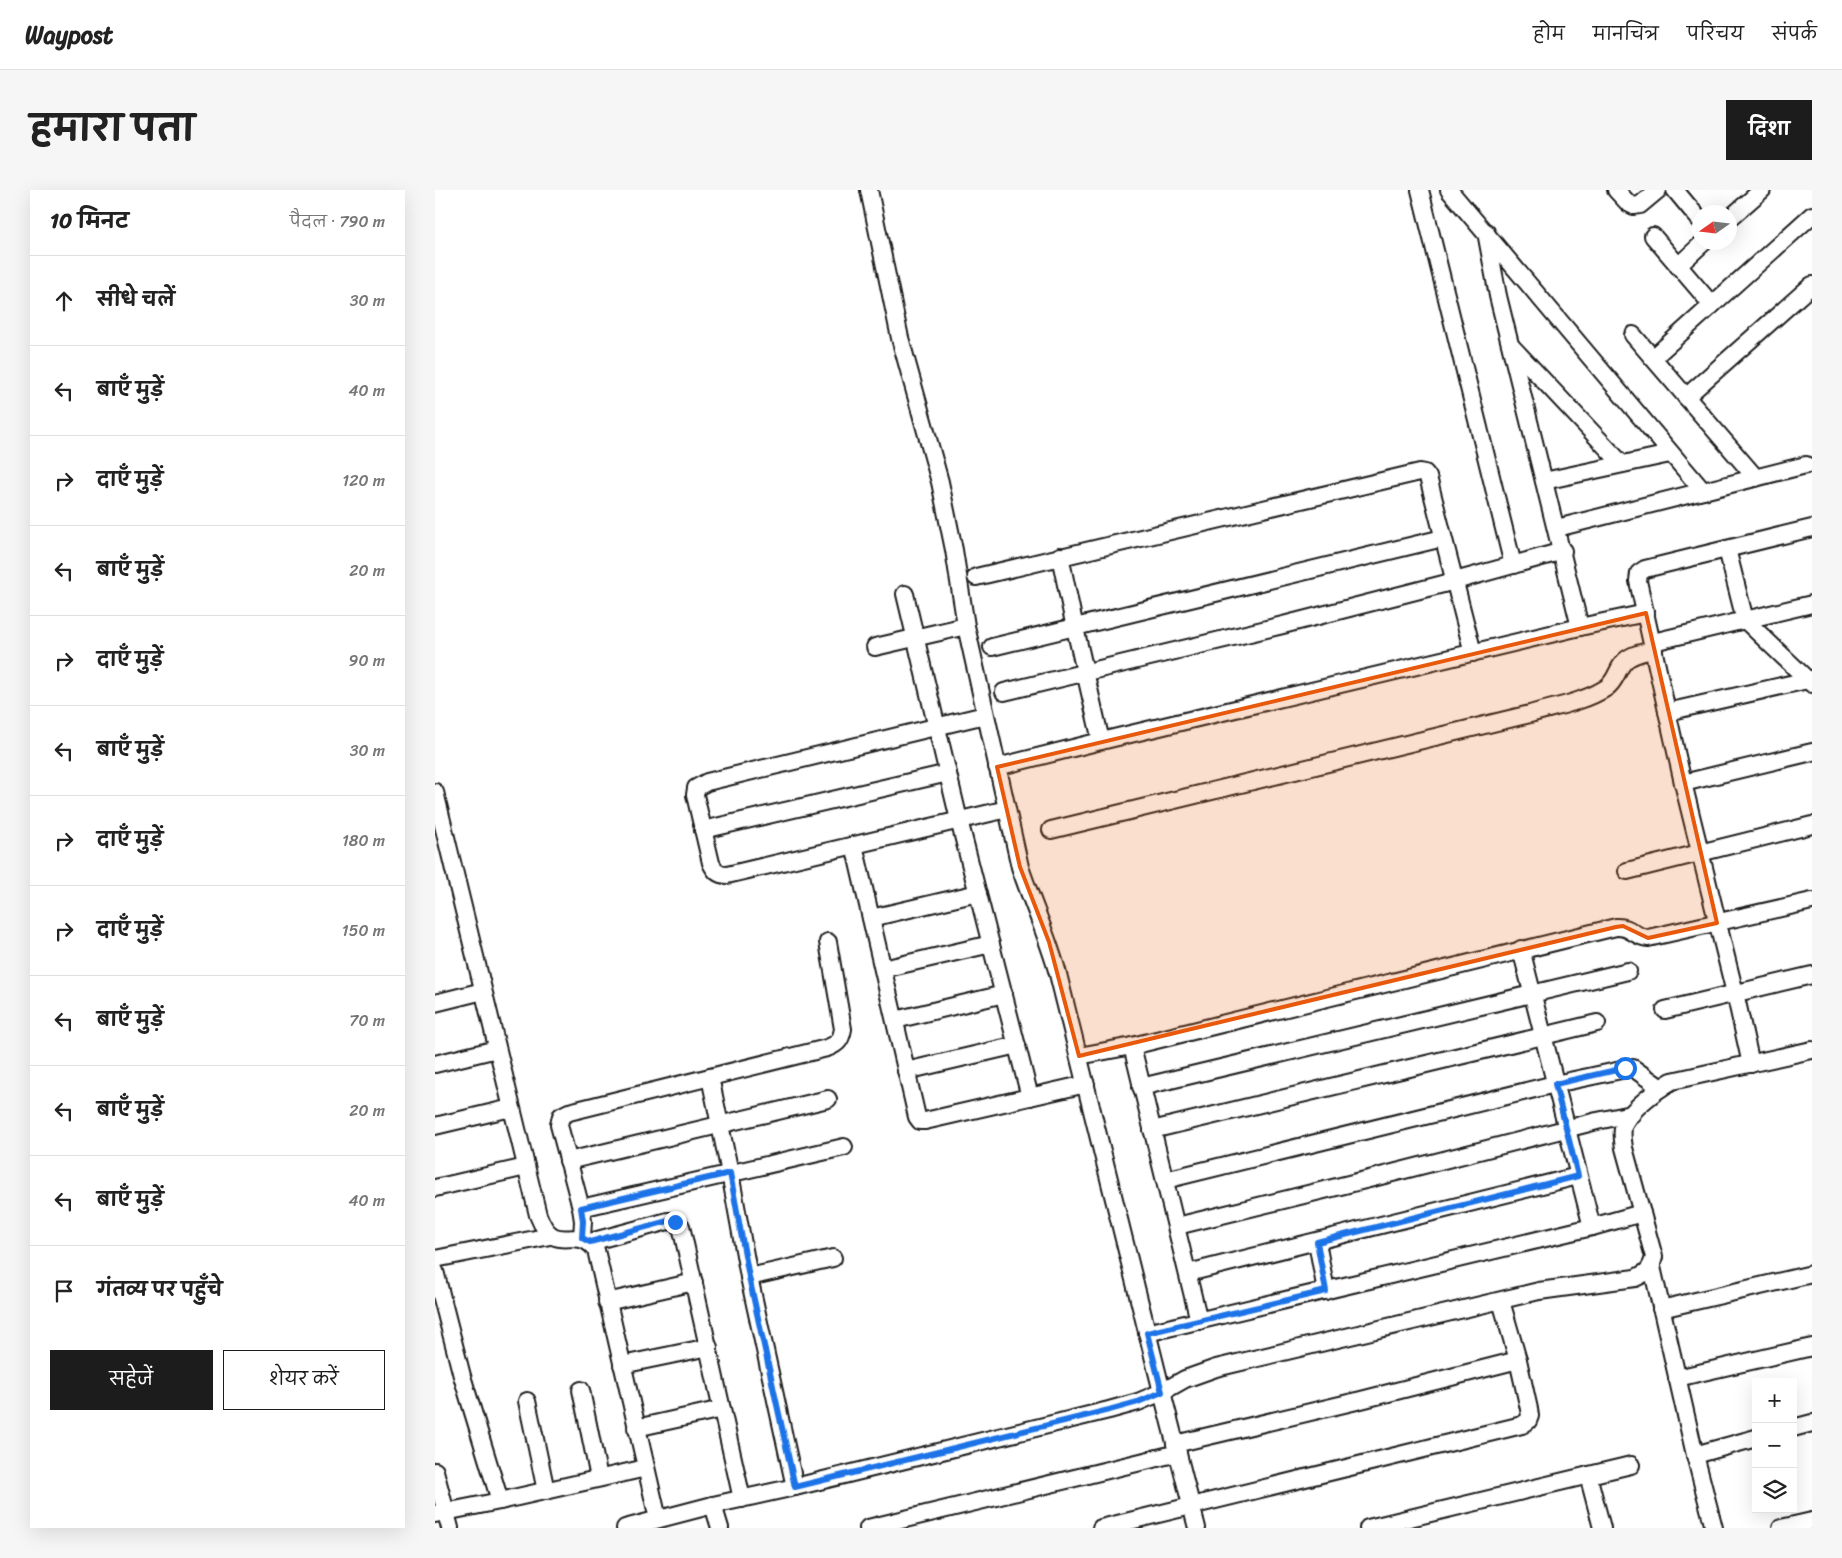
<!DOCTYPE html>
<html lang="hi">
<meta charset="utf-8">
<style>
body{margin:0;font-family:Sriracha,"Playpen Sans Deva",sans-serif;background:#f6f6f6;color:#222}
.controls{position:absolute;right:15px;bottom:15px;display:grid;overflow:hidden;border-radius:0px;box-shadow:0 5px 20px #0002}
.controls button{width:45px;height:45px;display:grid;place-items:center;padding:0;border:0;border-bottom:1px solid #e0e0e0;background:#fff;color:#222;font:25px sans-serif}
.compass{position:absolute;left:1257px;top:15px;width:45px;height:45px;border-radius:50%;background:#fff;box-shadow:0 5px 20px #0002;rotate:256deg}
.stop{position:absolute;width:15px;height:15px;margin:-11px;border:4px solid #1a73e8;border-radius:50%;background:#fff}
.stop.end{background:#1a73e8;border-color:#fff;box-shadow:0 1px 5px #0008}
.list{margin:0;padding:0;list-style:none}
h2{display:flex;justify-content:space-between;align-items:center;height:65px;margin:0;padding:0 20px;font-size:21px}
h2 small{font-size:16px;font-weight:400;color:#767676}
.list li{display:grid;grid-template-columns:32px 1fr auto;gap:15px;align-items:center;box-sizing:border-box;height:90px;padding:0 20px;border-top:1px solid #e0e0e0}
.list b{display:block;font-size:19px;white-space:nowrap}
.list em{font-size:16px;font-style:normal;color:#767676}
.actions{display:flex;gap:10px;padding:15px 20px}
.actions a{flex:1;padding:11px 0;border:1px solid #1c1c1c;border-radius:0px;text-align:center;font-size:18px;color:#1c1c1c}
.actions .main{background:#1c1c1c;color:#fff}
.icon{flex:none;width:28px;height:28px;fill:none;stroke:currentColor;stroke-width:2;stroke-linecap:round;stroke-linejoin:round}
.map{position:relative;flex:none;width:1377px;height:1338px;overflow:hidden;border-radius:0px}
header{display:flex;align-items:center;gap:30px;box-sizing:border-box;height:70px;padding:0 25px;background:#fff;border-bottom:1px solid #e0e0e0}
header strong{font-size:24px}
nav{display:flex;gap:28px;margin-inline-start:auto;font-size:18px}
.intro{display:flex;align-items:center;justify-content:space-between;box-sizing:border-box;height:120px;padding:0 30px}
h1{margin:0;font-size:35px}
.button{padding:12px 22px;border-radius:0px;background:#1c1c1c;color:#fff;font-size:18px;font-weight:700}
main{display:flex;gap:30px;padding:0 30px}
aside{flex:1;background:#fff;border-radius:0px;box-shadow:0 5px 20px #0002}
.map>svg:first-child{display:block}
</style>
<header>
<strong>Waypost</strong>
<nav><a>होम</a><a>मानचित्र</a><a>परिचय</a><a>संपर्क</a></nav>
</header>
<div class="intro"><h1>हमारा पता</h1><a class="button">दिशा</a></div>
<main>
<aside>
<h2>10 मिनट<small>पैदल · 790 m</small></h2>
<ul class="list">
<li><svg class="icon" aria-label="ahead" viewBox="0 0 24 24"><path d="M12 20V5M6 11l6-6 6 6"/></svg><div><b>सीधे चलें</b></div><em>30 m</em></li>
<li><svg class="icon" aria-label="left" viewBox="0 0 24 24"><path d="M17 20v-9H6M10 6l-5 5 5 5"/></svg><div><b>बाएँ मुड़ें</b></div><em>40 m</em></li>
<li><svg class="icon" aria-label="right" viewBox="0 0 24 24"><path d="M7 20v-9h11M14 6l5 5-5 5"/></svg><div><b>दाएँ मुड़ें</b></div><em>120 m</em></li>
<li><svg class="icon" aria-label="left" viewBox="0 0 24 24"><path d="M17 20v-9H6M10 6l-5 5 5 5"/></svg><div><b>बाएँ मुड़ें</b></div><em>20 m</em></li>
<li><svg class="icon" aria-label="right" viewBox="0 0 24 24"><path d="M7 20v-9h11M14 6l5 5-5 5"/></svg><div><b>दाएँ मुड़ें</b></div><em>90 m</em></li>
<li><svg class="icon" aria-label="left" viewBox="0 0 24 24"><path d="M17 20v-9H6M10 6l-5 5 5 5"/></svg><div><b>बाएँ मुड़ें</b></div><em>30 m</em></li>
<li><svg class="icon" aria-label="right" viewBox="0 0 24 24"><path d="M7 20v-9h11M14 6l5 5-5 5"/></svg><div><b>दाएँ मुड़ें</b></div><em>180 m</em></li>
<li><svg class="icon" aria-label="right" viewBox="0 0 24 24"><path d="M7 20v-9h11M14 6l5 5-5 5"/></svg><div><b>दाएँ मुड़ें</b></div><em>150 m</em></li>
<li><svg class="icon" aria-label="left" viewBox="0 0 24 24"><path d="M17 20v-9H6M10 6l-5 5 5 5"/></svg><div><b>बाएँ मुड़ें</b></div><em>70 m</em></li>
<li><svg class="icon" aria-label="left" viewBox="0 0 24 24"><path d="M17 20v-9H6M10 6l-5 5 5 5"/></svg><div><b>बाएँ मुड़ें</b></div><em>20 m</em></li>
<li><svg class="icon" aria-label="left" viewBox="0 0 24 24"><path d="M17 20v-9H6M10 6l-5 5 5 5"/></svg><div><b>बाएँ मुड़ें</b></div><em>40 m</em></li>
<li><svg class="icon" aria-label="arrive" viewBox="0 0 24 24"><path d="M6 21V4h12l-3 4 3 4H6"/></svg><div><b>गंतव्य पर पहुँचे</b></div></li>
</ul>
<div class="actions"><a class="main">सहेजें</a><a>शेयर करें</a></div>
</aside>
<div class="map">
<svg width="1377" height="1338" viewBox="0 0 1377 1338">
<rect width="100%" height="100%" fill="#fff"/>
<filter id="ink" filterUnits="userSpaceOnUse"><feTurbulence type="fractalNoise" baseFrequency=".02" numOctaves="2"/><feDisplacementMap in="SourceGraphic" scale="10" xChannelSelector="R" yChannelSelector="G"/><feConvolveMatrix kernelMatrix="1 2 1 2 8 2 1 2 1" color-interpolation-filters="sRGB"/></filter>
<g filter="url(#ink)">
<g fill="none" stroke-linecap="round" stroke-linejoin="round">
<defs>
<g id="minor">
<path d="M 434,0 L 465,148 L 505,292 L 519,360 L 531,436 L 585,677 C 597,713 613,747 623,784 L 727,1202 L 762,1338"/>
<path d="M 985,0 L 1078,375"/>
<path d="M 1014,0 L 1268,301"/>
<path d="M 1181,0 L 1193,13 L 1199,16 L 1205,15 L 1223,0"/>
<path d="M 1240,0 L 1264,29"/>
<path d="M 1294,29 L 1327,0"/>
<path d="M 1051,42 L 1063,106 L 1145,437"/>
<path d="M 1218,46 L 1277,115"/>
<path d="M 1243,76 L 1269,52"/>
<path d="M 1198,145 L 1321,288"/>
<path d="M 1077,157 L 1187,274"/>
<path d="M 1218,168 L 1377,25"/>
<path d="M 1251,207 L 1377,95"/>
<path d="M 1109,291 L 1235,264"/>
<path d="M 1122,338 L 1371,275"/>
<path d="M 1292,359 L 1310,430 L 1377,494"/>
<path d="M 541,387 L 985,282 L 990,283 L 993,287 L 1038,463"/>
<path d="M 470,404 L 524,630 L 595,907"/>
<path d="M 1218,452 L 1377,414"/>
<path d="M 440,457 L 531,436"/>
<path d="M 557,457 L 1008,348"/>
<path d="M 569,502 L 848,435 L 1020,391 L 1128,361"/>
<path d="M 1232,522 L 1377,489"/>
<path d="M 550,525 L 272,592 L 261,598 L 260,605 L 276,673 C 280,681 283,685 292,685 L 572,619"/>
<path d="M 666,551 L 1145,437 L 1211,423"/>
<path d="M 562,577 L 666,551 L 640,438 L 625,366"/>
<path d="M 1248,593 L 1377,562"/>
<path d="M 0,602 L 103,1025 C 120,1069 140,1032 161,1060 L 223,1329"/>
<path d="M 268,640 L 513,583"/>
<path d="M 616,640 L 1095,524 C 1119,517 1149,512 1171,498 C 1181,491 1181,482 1188,473 C 1195,464 1209,462 1219,460"/>
<path d="M 419,655 L 482,927 L 485,931 L 490,931 L 651,894"/>
<path d="M 1192,681 L 1377,635"/>
<path d="M 436,728 L 543,703"/>
<path d="M 1086,759 L 1157,1037"/>
<path d="M 448,779 L 556,754"/>
<path d="M 0,813 L 48,801"/>
<path d="M 1230,820 L 1377,785"/>
<path d="M 460,830 L 569,804"/>
<path d="M 697,856 L 764,1131"/>
<path d="M 644,866 L 697,856 L 1181,737 C 1196,736 1199,747 1213,748 L 1377,711"/>
<path d="M 0,874 L 62,859"/>
<path d="M 1316,874 L 1300,803 L 1248,593 L 1203,391 L 1204,383 L 1210,379 L 1377,338"/>
<path d="M 471,881 L 582,855"/>
<path d="M 275,887 L 295,983 L 314,1087 L 360,1297"/>
<path d="M 706,897 L 1193,781"/>
<path d="M 0,936 L 76,918"/>
<path d="M 717,940 L 1162,833"/>
<path d="M 133,971 L 393,909"/>
<path d="M 730,990 L 1120,894 L 1191,879 L 1198,878 L 1226,898"/>
<path d="M 0,998 L 91,977"/>
<path d="M 146,1018 L 409,957"/>
<path d="M 742,1036 L 934,989 L 1162,931 L 1197,924"/>
<path d="M 147,1048 L 148,1031 L 146,1018 L 124,935 L 126,926 L 134,922 L 392,858 C 403,854 406,850 408,839 L 393,752"/>
<path d="M 155,1052 L 233,1031 L 240,1032 L 246,1036 L 307,1309"/>
<path d="M 882,1052 L 891,1101"/>
<path d="M 0,1069 L 115,1046"/>
<path d="M 1217,1077 L 1260,1265 L 1279,1338"/>
<path d="M 0,1081 L 27,1186 L 65,1311"/>
<path d="M 753,1083 L 1143,986"/>
<path d="M 314,1087 L 398,1068"/>
<path d="M 172,1112 L 259,1092"/>
<path d="M 1226,1119 L 1377,1084"/>
<path d="M 712,1143 L 1157,1037 L 1207,1023"/>
<path d="M 187,1175 L 274,1157"/>
<path d="M 1242,1188 L 1377,1157"/>
<path d="M 146,1200 L 164,1288"/>
<path d="M 92,1211 L 111,1301"/>
<path d="M 201,1238 L 287,1219"/>
<path d="M 1358,1238 L 1377,1233"/>
<path d="M 740,1254 L 926,1210 L 1083,1170"/>
<path d="M 1260,1265 L 1321,1248"/>
<path d="M 0,1281 L 15,1338"/>
<path d="M 1153,1285 L 1167,1338"/>
<path d="M 278,1315 L 285,1338"/>
<path d="M 0,1324 L 65,1311 L 211,1278"/>
<path d="M 190,1338 L 278,1315 L 360,1297 L 674,1220 L 703,1212 L 727,1202 L 750,1189 L 781,1178 L 1104,1101 L 1200,1088 C 1212,1083 1216,1079 1219,1067 L 1189,958 C 1188,950 1186,942 1189,934 C 1196,919 1223,899 1237,891 L 1377,860"/>
<path d="M 433,1338 L 743,1263"/>
<path d="M 666,1338 L 1087,1235 L 1093,1231 L 1095,1226 L 1094,1219 L 1083,1170 L 1066,1111"/>
<path d="M 933,1338 L 1196,1275"/>
<path d="M 1346,1338 L 1377,1331"/>
</g>
</defs>
<use href="#minor" stroke="#1c1c1c" stroke-width="20"/>
<use href="#minor" stroke="#fff" stroke-width="16"/>
</g>
</g>
<g fill="none" stroke-linecap="round" stroke-linejoin="round" filter="url(#ink)">
<path stroke="#1a73e8" stroke-width="6" d="M 240,1032 L 233,1031 L 155,1052 L 147,1048 L 148,1031 L 146,1018 L 295,983 L 314,1087 L 360,1297 L 674,1220 L 703,1212 L 727,1202 L 712,1143 L 891,1101 L 882,1052 L 1143,986 L 1120,894 L 1190,878"/>
</g>
<path fill="#e8590c" fill-opacity="0.2" stroke="#e8590c" stroke-width="4" stroke-linejoin="round" d="M 1211,423 L 1282,733 L 1213,748 L 1188,736 L 1181,737 L 644,866 L 614,752 L 585,677 L 562,577 Z"/>
</svg>
<div class="controls">
<button>+</button>
<button>−</button>
<button><svg class="icon" aria-label="layers" viewBox="0 0 24 24"><path d="M12 4l9 5-9 5-9-5zM3 14l9 5 9-5"/></svg></button>
</div>
<svg class="compass" viewBox="-18 -18 36 36"><path d="M0-13l5 13h-10z" fill="#e53935"/><path d="M0 13l5-13h-10z" fill="#767676"/></svg>
<div class="stop" style="left:1190px;top:878px"></div>
<div class="stop end" style="left:240px;top:1032px"></div>
</div>
</main>
